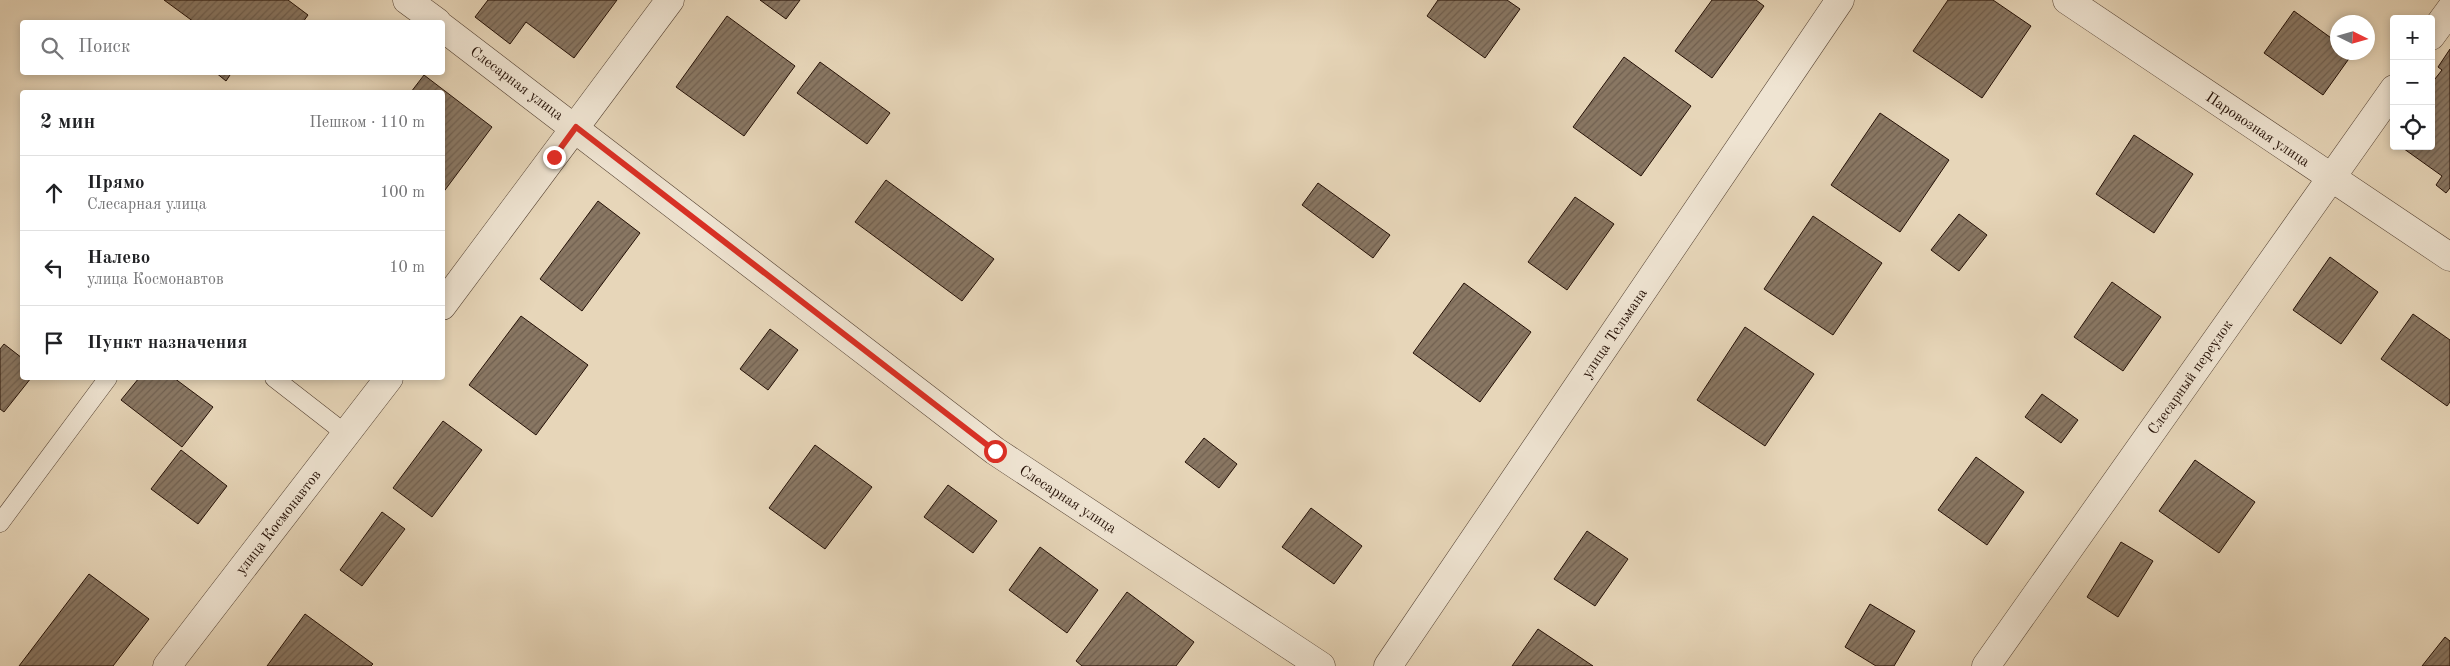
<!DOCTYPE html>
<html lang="ru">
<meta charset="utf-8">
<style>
body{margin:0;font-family:"Old Standard TT",serif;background:#f2f2f2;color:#202124}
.controls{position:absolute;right:15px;top:15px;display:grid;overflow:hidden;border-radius:5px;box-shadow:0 2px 8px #0003}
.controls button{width:45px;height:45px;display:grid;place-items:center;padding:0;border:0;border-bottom:1px solid #e0e0e0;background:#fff;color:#202124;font:25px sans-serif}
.compass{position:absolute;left:2330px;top:15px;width:45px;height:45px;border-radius:50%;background:#fff;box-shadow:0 2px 8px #0003;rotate:95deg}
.stop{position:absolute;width:15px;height:15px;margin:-11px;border:4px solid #d93025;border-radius:50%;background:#fff}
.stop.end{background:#d93025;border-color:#fff;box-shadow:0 1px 5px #0008}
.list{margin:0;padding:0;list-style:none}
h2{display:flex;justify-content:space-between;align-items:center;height:65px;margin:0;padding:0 20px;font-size:21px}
h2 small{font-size:16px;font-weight:400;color:#757577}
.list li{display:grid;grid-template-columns:32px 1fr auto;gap:15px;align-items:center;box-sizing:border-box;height:75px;padding:0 20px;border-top:1px solid #e0e0e0}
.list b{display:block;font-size:19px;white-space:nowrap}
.list p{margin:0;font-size:16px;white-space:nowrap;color:#757577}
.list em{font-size:16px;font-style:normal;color:#757577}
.icon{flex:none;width:28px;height:28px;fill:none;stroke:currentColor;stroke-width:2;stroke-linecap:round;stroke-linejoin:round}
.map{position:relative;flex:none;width:2450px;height:666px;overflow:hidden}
.search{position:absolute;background:#fff;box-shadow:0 2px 8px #0003;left:20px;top:20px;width:425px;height:55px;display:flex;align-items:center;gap:12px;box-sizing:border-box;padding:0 18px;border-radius:5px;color:#757577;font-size:19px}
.panel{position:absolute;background:#fff;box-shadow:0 2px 8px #0003;left:20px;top:90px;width:425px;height:290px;border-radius:5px}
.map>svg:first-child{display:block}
</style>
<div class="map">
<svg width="2450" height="666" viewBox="0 0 2450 666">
<defs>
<pattern id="building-hatch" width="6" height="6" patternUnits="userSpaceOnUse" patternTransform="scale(1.25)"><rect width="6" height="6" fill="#897763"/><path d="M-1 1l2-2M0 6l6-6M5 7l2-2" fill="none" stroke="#706050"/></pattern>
</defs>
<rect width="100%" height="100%" fill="#e7d6b9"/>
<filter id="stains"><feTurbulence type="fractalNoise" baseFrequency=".004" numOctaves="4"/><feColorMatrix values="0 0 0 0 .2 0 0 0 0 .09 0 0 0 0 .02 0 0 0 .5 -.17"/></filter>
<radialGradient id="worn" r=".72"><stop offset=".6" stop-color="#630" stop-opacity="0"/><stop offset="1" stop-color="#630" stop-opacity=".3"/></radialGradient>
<g fill="url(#building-hatch)" stroke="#241006">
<path d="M 164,0 L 288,0 L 308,15 L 303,22 L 194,22 Z"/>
<path d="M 488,0 L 617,0 L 574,58 L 526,22 L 510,44 L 475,17 Z"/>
<path d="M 760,0 L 800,0 L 786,19 Z"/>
<path d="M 1438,0 L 1507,0 L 1520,9 L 1485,58 L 1427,16 Z"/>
<path d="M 1712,0 L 1756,0 L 1764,6 L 1712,78 L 1675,51 Z"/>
<path d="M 1948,0 L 1993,0 L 2031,26 L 1982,98 L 1913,51 Z"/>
<path d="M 2294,11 L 2338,43 L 2338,52 L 2353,53 L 2323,95 L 2264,53 Z"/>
<path d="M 727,16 L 795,66 L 744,136 L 676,87 Z"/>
<path d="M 2450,49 L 2450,188 L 2446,193 L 2436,185 L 2442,176 L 2400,146 L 2431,146 L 2431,102 L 2434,97 L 2431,95 L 2431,84 L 2442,70 L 2438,67 Z"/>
<path d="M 1624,57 L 1691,106 L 1641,176 L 1573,127 Z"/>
<path d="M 820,62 L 890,113 L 867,144 L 797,93 Z"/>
<path d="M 215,72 L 232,72 L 226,81 Z"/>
<path d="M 424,75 L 492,127 L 442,194 L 442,92 L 411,92 Z"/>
<path d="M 1880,113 L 1949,160 L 1900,232 L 1831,185 Z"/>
<path d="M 2134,135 L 2193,174 L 2154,233 L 2096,194 Z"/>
<path d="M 886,180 L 994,259 L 962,301 L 855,222 Z"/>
<path d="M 1318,183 L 1390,235 L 1373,258 L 1302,205 Z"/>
<path d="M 1575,197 L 1614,224 L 1567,290 L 1528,262 Z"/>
<path d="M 598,201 L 640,233 L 582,311 L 540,279 Z"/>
<path d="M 1959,214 L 1987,235 L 1959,271 L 1931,250 Z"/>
<path d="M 1813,216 L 1882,263 L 1833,335 L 1764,289 Z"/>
<path d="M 2330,257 L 2378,292 L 2341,344 L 2293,310 Z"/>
<path d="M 2112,282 L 2161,317 L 2123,371 L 2074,337 Z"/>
<path d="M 1464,283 L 1531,332 L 1480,402 L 1413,353 Z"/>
<path d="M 2413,314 L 2450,340 L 2450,402 L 2447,406 L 2381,359 Z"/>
<path d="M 521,316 L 588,365 L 536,435 L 469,385 Z"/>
<path d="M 1745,327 L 1814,374 L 1765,446 L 1697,400 Z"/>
<path d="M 770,329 L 798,350 L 768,390 L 740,369 Z"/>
<path d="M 4,344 L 22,358 L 22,378 L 31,378 L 4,412 L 0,409 L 0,349 Z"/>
<path d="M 139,378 L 174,378 L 213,407 L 182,447 L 121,400 Z"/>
<path d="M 2042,394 L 2078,420 L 2061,443 L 2025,417 Z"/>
<path d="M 443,421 L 482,450 L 432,517 L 393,488 Z"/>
<path d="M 1204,438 L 1237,464 L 1219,488 L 1185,462 Z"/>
<path d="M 815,445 L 872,487 L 825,549 L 769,508 Z"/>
<path d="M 181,450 L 227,486 L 198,524 L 151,489 Z"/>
<path d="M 1976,457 L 2024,492 L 1987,545 L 1938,510 Z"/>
<path d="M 2195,460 L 2255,502 L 2219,553 L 2159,511 Z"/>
<path d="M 948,485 L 997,521 L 973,553 L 924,517 Z"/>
<path d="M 1311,508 L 1362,546 L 1334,584 L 1282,547 Z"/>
<path d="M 382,512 L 405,529 L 362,586 L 340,570 Z"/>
<path d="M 1587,531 L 1628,559 L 1595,606 L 1554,579 Z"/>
<path d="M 2121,542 L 2153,561 L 2118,617 L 2087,597 Z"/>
<path d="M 1040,547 L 1098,590 L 1067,633 L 1009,590 Z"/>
<path d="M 89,574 L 149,619 L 113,666 L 19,666 Z"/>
<path d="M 1127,592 L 1194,642 L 1176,666 L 1082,666 L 1076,661 Z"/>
<path d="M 1870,604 L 1915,631 L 1894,666 L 1876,666 L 1845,647 Z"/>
<path d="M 305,614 L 373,664 L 371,666 L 267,666 Z"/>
<path d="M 1538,629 L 1593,666 L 1512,666 Z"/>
<path d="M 2445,637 L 2450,641 L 2450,666 L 2422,666 Z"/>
</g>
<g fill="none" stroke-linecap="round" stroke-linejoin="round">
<defs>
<g id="service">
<path d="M 274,378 L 346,434"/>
<path d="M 0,523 L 108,378"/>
</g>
<g id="minor">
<path d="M 407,0 L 437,22"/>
<path d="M 2067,0 L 2450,257"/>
<path d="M 442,27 L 995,451 L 1321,666"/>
<path d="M 2431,36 L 2450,10"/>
<path d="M 442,306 L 670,0"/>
<path d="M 167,666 L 389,378"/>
<path d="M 1388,666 L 1840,0"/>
<path d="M 1986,666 L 2394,89"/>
</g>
</defs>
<use href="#service" stroke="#554233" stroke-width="19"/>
<use href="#minor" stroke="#554233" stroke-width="29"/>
<use href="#service" stroke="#efe4d2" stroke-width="18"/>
<use href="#minor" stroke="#efe4d2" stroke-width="28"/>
</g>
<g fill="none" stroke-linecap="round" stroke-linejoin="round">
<path stroke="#d93025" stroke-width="6" d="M 554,157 L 576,127 L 995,451"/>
</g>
<g text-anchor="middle" stroke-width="4" stroke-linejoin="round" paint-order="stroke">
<g font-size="15" fill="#241006" stroke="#efe4d2">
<text transform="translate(517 83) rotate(37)" y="5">Слесарная улица</text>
<text transform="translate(2258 129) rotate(34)" y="5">Паровозная улица</text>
<text transform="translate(1614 333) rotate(-56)" y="5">улица Тельмана</text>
<text transform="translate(2190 377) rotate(-55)" y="5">Слесарный переулок</text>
<text transform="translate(1068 499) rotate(33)" y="5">Слесарная улица</text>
<text transform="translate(278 522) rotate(-52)" y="5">улица Космонавтов</text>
</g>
</g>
<rect width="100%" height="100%" filter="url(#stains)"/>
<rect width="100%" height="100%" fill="url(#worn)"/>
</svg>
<div class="controls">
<button>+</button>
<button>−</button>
<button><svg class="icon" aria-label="locate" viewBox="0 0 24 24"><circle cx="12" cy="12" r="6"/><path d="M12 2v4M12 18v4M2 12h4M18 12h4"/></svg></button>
</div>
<svg class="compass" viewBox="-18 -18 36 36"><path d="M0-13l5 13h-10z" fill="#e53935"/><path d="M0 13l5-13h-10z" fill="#757577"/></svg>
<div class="stop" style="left:995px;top:451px"></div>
<div class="stop end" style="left:554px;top:157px"></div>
<div class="search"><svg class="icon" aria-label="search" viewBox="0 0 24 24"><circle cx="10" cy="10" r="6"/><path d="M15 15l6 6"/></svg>Поиск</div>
<section class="panel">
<h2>2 мин<small>Пешком · 110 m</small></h2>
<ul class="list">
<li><svg class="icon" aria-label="ahead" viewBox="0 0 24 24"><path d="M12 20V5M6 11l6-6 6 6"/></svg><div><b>Прямо</b><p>Слесарная улица</p></div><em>100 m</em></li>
<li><svg class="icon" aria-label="left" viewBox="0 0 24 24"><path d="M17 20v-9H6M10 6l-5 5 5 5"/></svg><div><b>Налево</b><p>улица Космонавтов</p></div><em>10 m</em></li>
<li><svg class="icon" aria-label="arrive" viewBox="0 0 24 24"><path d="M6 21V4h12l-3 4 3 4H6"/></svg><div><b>Пункт назначения</b></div></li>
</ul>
</section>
</div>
